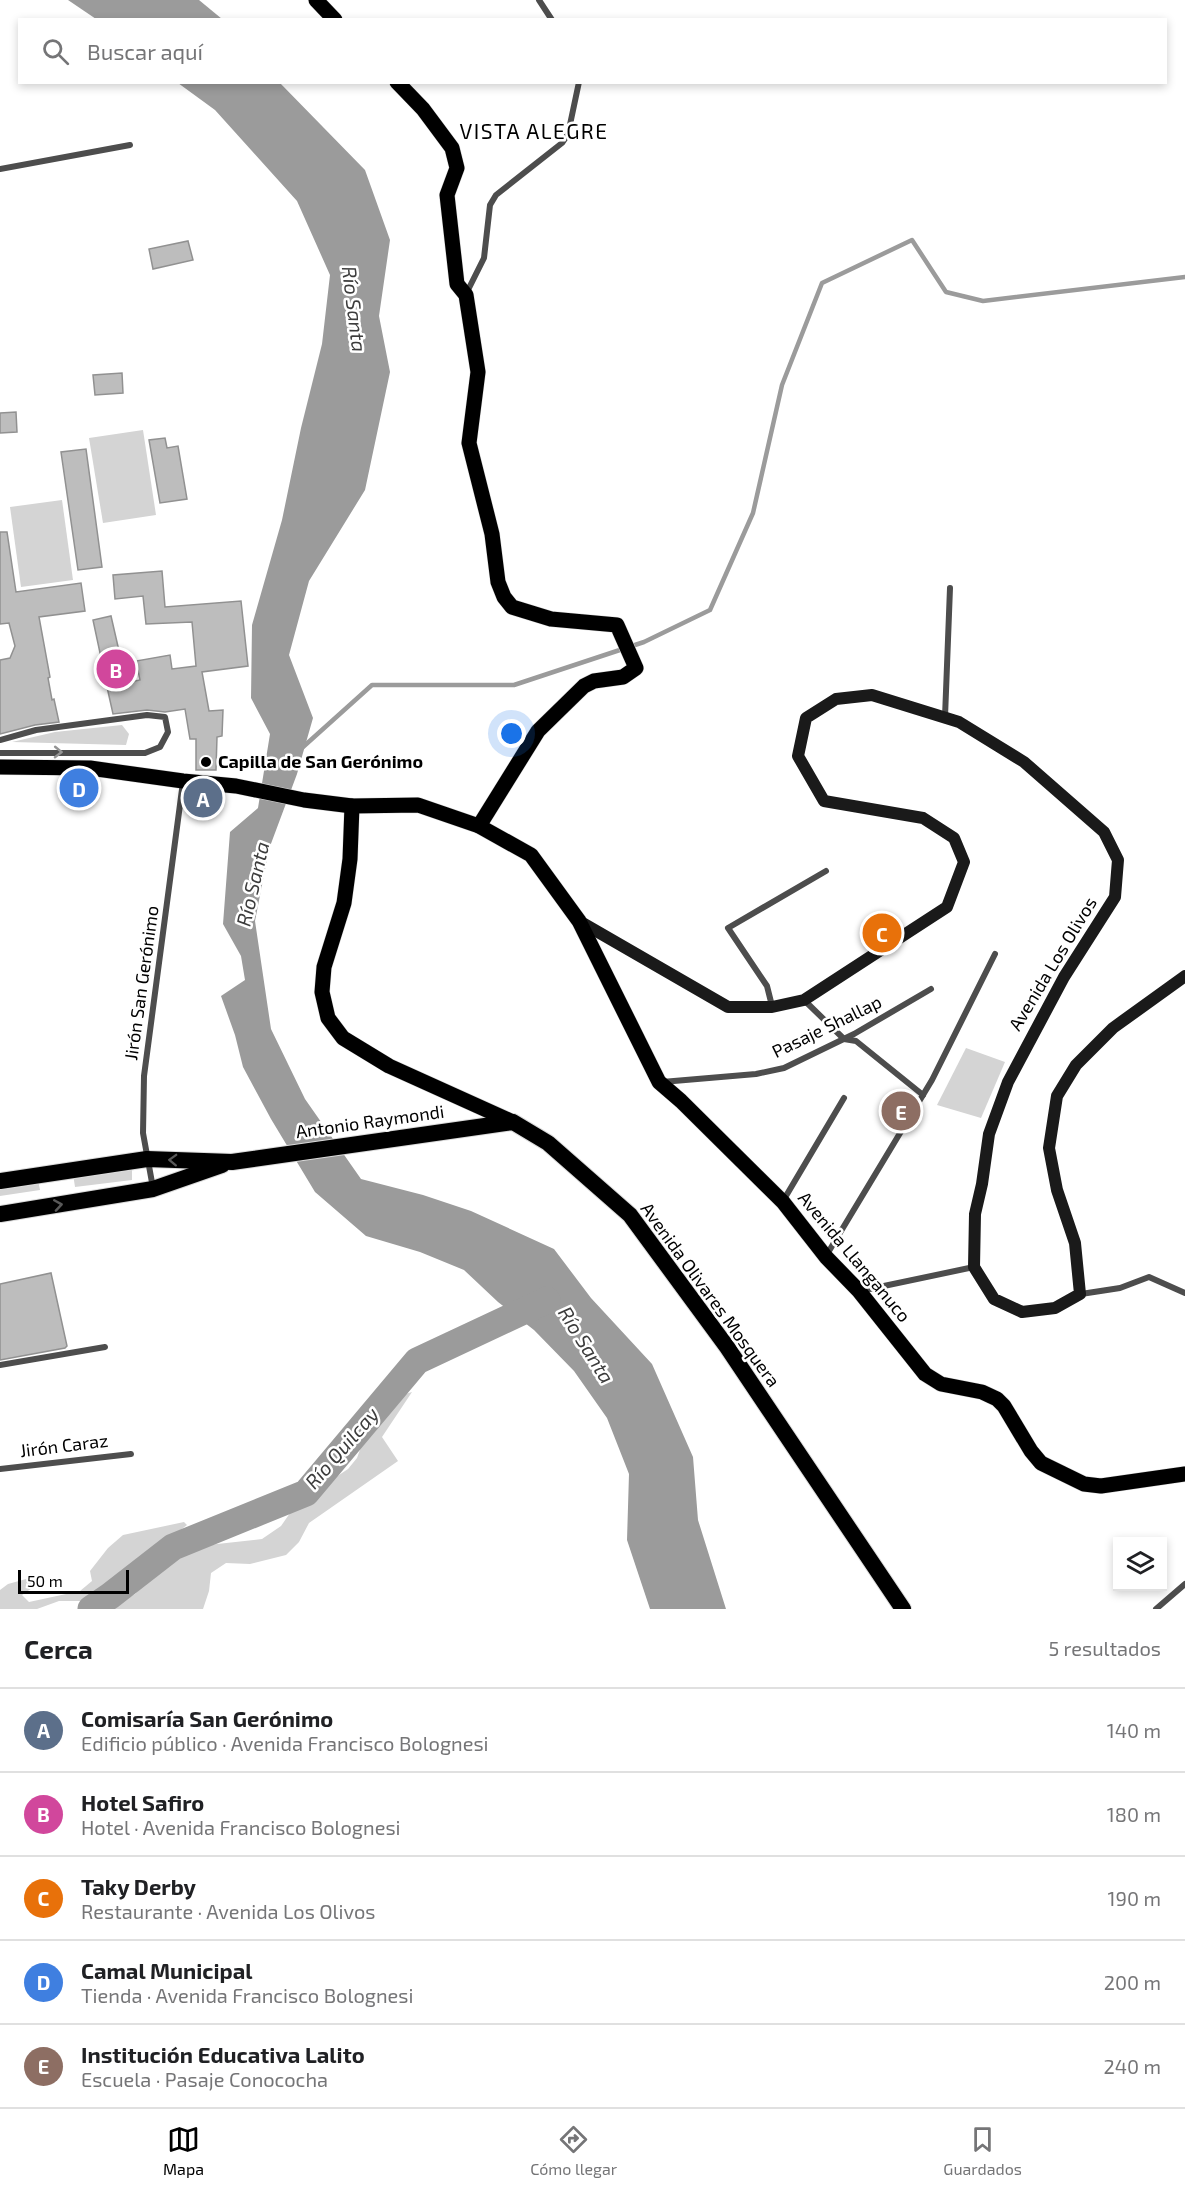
<!DOCTYPE html>
<html lang="es">
<meta charset="utf-8">
<style>
body{margin:0;font-family:"Exo 2",sans-serif;background:#f2f2f2;color:#202124}
.controls{position:absolute;right:18px;bottom:18px;display:grid;overflow:hidden;border-radius:0px;box-shadow:0 3px 9px #0003}
.controls button{width:54px;height:54px;display:grid;place-items:center;padding:0;border:0;border-bottom:2px solid #e0e0e0;background:#fff;color:#202124;font:30px sans-serif}
.scale{position:absolute;left:18px;bottom:15px;width:111px;box-sizing:border-box;padding-left:6px;border:3px solid #000;border-top:0;font-size:16px;line-height:21px;white-space:nowrap;color:#000;-webkit-text-stroke:4px #fff;paint-order:stroke}
.you{position:absolute;left:512px;top:734px;width:21px;height:21px;margin:-15px;border:4px solid #fff;border-radius:50%;background:#1a73e8;box-shadow:0 0 0 9px #1a73e833}
.badge{display:grid;place-items:center;width:39px;height:39px;border-radius:50%;background:#000;color:#fff;font-size:20px;font-weight:700}
.pin{position:absolute;translate:-50% -50%;border:3px solid #fff;box-shadow:0 2px 6px #0006}
.list{margin:0;padding:0;list-style:none}
h2{display:flex;justify-content:space-between;align-items:center;height:78px;margin:0;padding:0 24px;font-size:26px}
h2 small{font-size:20px;font-weight:400;color:#757577}
.list li{display:grid;grid-template-columns:39px 1fr auto;gap:18px;align-items:center;box-sizing:border-box;height:84px;padding:0 24px;border-top:2px solid #e0e0e0}
.list b{display:block;font-size:22px;white-space:nowrap}
.list p{margin:0;font-size:20px;white-space:nowrap;color:#757577}
.list em{font-size:20px;font-style:normal;color:#757577}
.icon{flex:none;width:33px;height:33px;fill:none;stroke:currentColor;stroke-width:2;stroke-linecap:round;stroke-linejoin:round}
.map{position:relative;flex:none;width:1185px;height:1609px;overflow:hidden}
.search{position:absolute;background:#fff;box-shadow:0 3px 9px #0003;left:18px;right:18px;top:18px;height:66px;display:flex;align-items:center;gap:15px;box-sizing:border-box;padding:0 21px;border-radius:0px;color:#757577;font-size:22px}
.sheet{height:498px;background:#fff}
nav{display:flex;justify-content:space-around;align-items:center;box-sizing:border-box;height:84px;border-top:2px solid #e0e0e0;background:#fff;font-size:16px;color:#757577}
nav a{display:grid;justify-items:center;gap:3px}
nav .on{color:#000}
.map>svg:first-child{display:block}
</style>
<div class="map">
<svg width="1185" height="1609" viewBox="0 0 1185 1609">
<rect width="100%" height="100%" fill="#fff"/>
<g fill="#d4d4d4">
<path d="M 143,430 L 156,515 L 103,523 L 89,438 Z"/>
<path d="M 62,500 L 73,580 L 21,587 L 10,507 Z"/>
<path d="M 122,725 L 129,734 L 126,745 L 12,742 L 55,732 Z"/>
<path d="M 966,1048 L 1005,1062 L 981,1118 L 937,1105 Z"/>
<path d="M 132,1169 L 132,1180 L 75,1187 L 73,1174 Z"/>
<path d="M 38,1180 L 40,1190 L 0,1196 L 0,1186 Z"/>
<path d="M 412,1392 L 382,1437 L 398,1461 L 309,1523 L 299,1542 L 286,1555 L 250,1564 L 226,1563 L 211,1573 L 209,1591 L 203,1609 L 110,1609 L 135,1594 L 151,1576 L 168,1562 L 199,1546 L 262,1539 L 281,1526 L 297,1503 L 348,1469 L 357,1458 L 361,1447 L 383,1410 L 395,1397 Z"/>
<path d="M 184,1522 L 187,1525 L 104,1590 L 81,1601 L 59,1601 L 37,1609 L 0,1609 L 0,1590 L 8,1584 L 26,1579 L 35,1586 L 22,1595 L 29,1602 L 80,1591 L 92,1581 L 90,1571 L 108,1548 L 123,1535 Z"/>
</g>
<g fill="#9b9b9b">
<path d="M 68,0 L 199,0 L 222,19 L 96,19 Z"/>
<path d="M 178,83 L 280,83 L 365,170 L 390,240 L 379,316 L 390,372 L 365,490 L 309,581 L 289,655 L 313,718 L 297,774 L 269,849 L 255,921 L 271,1029 L 305,1099 L 361,1179 L 423,1195 L 471,1211 L 554,1249 L 591,1298 L 652,1364 L 693,1457 L 698,1520 L 726,1609 L 650,1609 L 627,1540 L 629,1474 L 607,1418 L 574,1371 L 534,1330 L 498,1302 L 464,1270 L 420,1252 L 366,1236 L 315,1192 L 271,1119 L 243,1067 L 235,1035 L 221,996 L 245,980 L 241,956 L 223,924 L 230,832 L 258,808 L 270,734 L 251,698 L 252,625 L 282,520 L 301,428 L 322,344 L 330,275 L 297,201 L 215,110 Z"/>
</g>
<g fill="none" stroke-linecap="round" stroke-linejoin="round">
<path stroke="#9b9b9b" stroke-width="4.5" d="M 303,747 L 372,685 L 514,685 L 644,642 L 710,610 L 753,513 L 782,385 L 822,283 L 912,240 L 946,292 L 983,301 L 1185,277"/>
<path stroke="#9b9b9b" stroke-width="27" d="M 91,1609 L 110,1596 L 173,1547 L 306,1493 L 417,1361 L 547,1300"/>
</g>
<g fill="#bdbdbd" stroke="#919191" stroke-width="1.5">
<path d="M 188,241 L 193,260 L 153,269 L 149,249 Z"/>
<path d="M 122,373 L 123,393 L 95,395 L 93,375 Z"/>
<path d="M 16,412 L 17,432 L 0,433 L 0,413 Z"/>
<path d="M 165,438 L 167,448 L 178,446 L 187,499 L 160,503 L 149,440 Z"/>
<path d="M 86,449 L 102,567 L 78,570 L 61,452 Z"/>
<path d="M 0,532 L 7,532 L 16,592 L 81,583 L 85,611 L 39,617 L 50,677 L 48,678 L 52,700 L 54,699 L 59,722 L 35,725 L 0,734 L 0,660 L 10,658 L 15,646 L 9,623 L 0,624 Z"/>
<path d="M 162,571 L 165,607 L 241,601 L 248,666 L 202,672 L 209,711 L 223,710 L 222,736 L 217,737 L 216,770 L 196,770 L 196,739 L 190,739 L 185,709 L 165,712 L 147,710 L 113,714 L 107,687 L 140,680 L 136,661 L 170,655 L 172,669 L 196,666 L 192,622 L 146,624 L 143,596 L 115,599 L 113,575 Z"/>
<path d="M 111,616 L 122,664 L 103,667 L 93,620 Z"/>
<path d="M 51,1273 L 67,1346 L 65,1348 L 0,1360 L 0,1284 Z"/>
</g>
<g fill="none" stroke-linecap="round" stroke-linejoin="round">
<defs>
<g id="primary">
<path d="M 316,0 L 335,20"/>
<path d="M 397,82 L 423,109 L 452,148 L 457,168 L 447,195 L 457,284 L 466,295 L 478,372 L 469,443 L 492,534 L 498,582 L 504,597 L 512,607 L 551,619 L 617,625 L 636,668 L 623,677 L 594,681 L 584,686 L 538,731 L 479,826"/>
<path d="M 0,767 L 90,768 L 183,781 L 236,786 L 304,800 L 352,806 L 418,805 L 479,826 L 531,855 L 579,921 L 659,1082 L 681,1101 L 783,1202 L 826,1257 L 859,1291 L 925,1374 L 941,1384 L 982,1392 L 997,1399 L 1004,1406 L 1031,1451 L 1041,1463 L 1084,1484 L 1101,1486 L 1185,1474"/>
<path d="M 352,806 L 350,859 L 344,903 L 324,967 L 322,992 L 328,1018 L 343,1038 L 389,1066 L 513,1122"/>
</g>
<g id="trunk">
<path d="M 0,1181 L 147,1159 L 232,1162 L 513,1122 L 548,1143 L 630,1215 L 727,1347 L 903,1609"/>
<path d="M 0,1214 L 153,1189 L 222,1165"/>
</g>
</defs>
<use href="#primary" stroke="#dbdbdb" stroke-width="16"/>
<use href="#trunk" stroke="#dbdbdb" stroke-width="18"/>
<g stroke="#4d4d4d" stroke-width="6">
<path d="M 539,0 L 552,20"/>
<path d="M 0,169 L 130,145"/>
<path d="M 466,294 L 484,258 L 490,205 L 496,195 L 562,143 L 568,134 L 579,82"/>
<path d="M 945,717 L 950,588"/>
<path d="M 0,740 L 36,730 L 147,715 L 165,717 L 168,732 L 160,747 L 145,753 L 0,753"/>
<path d="M 804,1000 L 844,1039 L 856,1041 L 923,1095"/>
<path d="M 772,1006 L 767,986 L 728,928 L 826,871"/>
<path d="M 662,1082 L 756,1074 L 784,1068 L 854,1034 L 931,989"/>
<path d="M 153,1188 L 143,1133 L 144,1076 L 183,782"/>
<path d="M 783,1201 L 844,1098"/>
<path d="M 826,1256 L 932,1080 L 995,954"/>
<path d="M 860,1291 L 974,1267"/>
<path d="M 1081,1294 L 1120,1288 L 1149,1277 L 1185,1293"/>
<path d="M 0,1365 L 105,1347"/>
<path d="M 0,1469 L 131,1454"/>
<path d="M 1156,1609 L 1185,1584"/>
</g>
<path stroke="#1a1a1a" stroke-width="12" d="M 579,921 L 728,1007 L 772,1007 L 804,1000 L 947,907 L 964,862 L 954,838 L 923,818 L 824,801 L 798,756 L 806,718 L 836,699 L 872,695 L 959,722 L 1024,762 L 1104,832 L 1118,860 L 1115,897 L 1064,977 L 1008,1082 L 989,1134 L 982,1184 L 975,1214 L 974,1267 L 994,1299 L 1022,1312 L 1055,1308 L 1080,1294 L 1075,1243 L 1057,1190 L 1049,1148 L 1057,1096 L 1076,1065 L 1113,1028 L 1185,976"/>
<use href="#primary" stroke="#000" stroke-width="15"/>
<use href="#trunk" stroke="#000" stroke-width="16"/>
</g>
<defs><path id="oneway-chevron" d="M-2-3.5L2.5 0L-2 3.5" fill="none" stroke-width="1.6" stroke-linecap="round" stroke-linejoin="round" transform="scale(1.5)"/></defs>
<use stroke="#949494" href="#oneway-chevron" transform="translate(58 752) rotate(1)"/>
<g stroke="#595959">
<use href="#oneway-chevron" transform="translate(173 1160) rotate(-178)"/>
<use href="#oneway-chevron" transform="translate(58 1205) rotate(-9)"/>
</g>
<circle fill="#000" stroke="#fff" stroke-width="2" cx="206" cy="762" r="6"/>
<g text-anchor="middle" stroke-width="5" stroke-linejoin="round" paint-order="stroke">
<g font-size="18" font-weight="bold" fill="#000" stroke="#fff" text-anchor="start">
<text x="218" y="768">Capilla de San Gerónimo</text>
</g>
<g font-size="18" fill="#000" stroke="#fff">
<text transform="translate(1053 964) rotate(-59)" y="6">Avenida Los Olivos</text>
<text transform="translate(142 983) rotate(-82)" y="6">Jirón San Gerónimo</text>
<text transform="translate(827 1027) rotate(-26)" y="6">Pasaje Shallap</text>
<text transform="translate(370 1122) rotate(-8)" y="6">Antonio Raymondi</text>
<text transform="translate(854 1257) rotate(50)" y="6">Avenida Llanganuco</text>
<text transform="translate(710 1295) rotate(54)" y="6">Avenida Olivares Mosquera</text>
<text transform="translate(64 1446) rotate(-7)" y="6">Jirón Caraz</text>
</g>
<g font-size="20" font-style="italic" fill="#3c3c3c" stroke="#fff">
<text transform="translate(354 309) rotate(83)" y="7">Río Santa</text>
<text transform="translate(253 884) rotate(-77)" y="7">Río Santa</text>
<text transform="translate(586 1345) rotate(58)" y="7">Río Santa</text>
<text transform="translate(342 1448) rotate(-49)" y="7">Río Quilcay</text>
</g>
<g font-size="21" letter-spacing="1.5" fill="#000" stroke="#fff">
<text x="534" y="139">VISTA ALEGRE</text>
</g>
</g>
</svg>
<div class="controls">
<button><svg class="icon" aria-label="layers" viewBox="0 0 24 24"><path d="M12 4l9 5-9 5-9-5zM3 14l9 5 9-5"/></svg></button>
</div>
<div class="scale">50 m</div>
<div class="you"></div>
<div class="pin badge" style="left:203px;top:798px;background:#5c6f8a">A</div>
<div class="pin badge" style="left:116px;top:669px;background:#d1479c">B</div>
<div class="pin badge" style="left:882px;top:933px;background:#e8710a">C</div>
<div class="pin badge" style="left:79px;top:788px;background:#3f7fe0">D</div>
<div class="pin badge" style="left:901px;top:1111px;background:#8d6e63">E</div>
<div class="search"><svg class="icon" aria-label="search" viewBox="0 0 24 24"><circle cx="10" cy="10" r="6"/><path d="M15 15l6 6"/></svg>Buscar aquí</div>
</div>
<section class="sheet">
<h2>Cerca<small>5 resultados</small></h2>
<ul class="list">
<li><span class="badge" style="background:#5c6f8a">A</span><div><b>Comisaría San Gerónimo</b><p>Edificio público · Avenida Francisco Bolognesi</p></div><em>140 m</em></li>
<li><span class="badge" style="background:#d1479c">B</span><div><b>Hotel Safiro</b><p>Hotel · Avenida Francisco Bolognesi</p></div><em>180 m</em></li>
<li><span class="badge" style="background:#e8710a">C</span><div><b>Taky Derby</b><p>Restaurante · Avenida Los Olivos</p></div><em>190 m</em></li>
<li><span class="badge" style="background:#3f7fe0">D</span><div><b>Camal Municipal</b><p>Tienda · Avenida Francisco Bolognesi</p></div><em>200 m</em></li>
<li><span class="badge" style="background:#8d6e63">E</span><div><b>Institución Educativa Lalito</b><p>Escuela · Pasaje Conococha</p></div><em>240 m</em></li>
</ul>
</section>
<nav>
<a class="on"><svg class="icon" aria-label="map" viewBox="0 0 24 24"><path d="M3 6l6-2 6 2 6-2v14l-6 2-6-2-6 2zM9 4v14M15 6v14"/></svg>Mapa</a>
<a><svg class="icon" aria-label="directions" viewBox="0 0 24 24"><path d="M12 3l9 9-9 9-9-9zM9 14v-3h6M13 9l2 2-2 2"/></svg>Cómo llegar</a>
<a><svg class="icon" aria-label="saved" viewBox="0 0 24 24"><path d="M7 4h10v16l-5-4-5 4z"/></svg>Guardados</a>
</nav>
